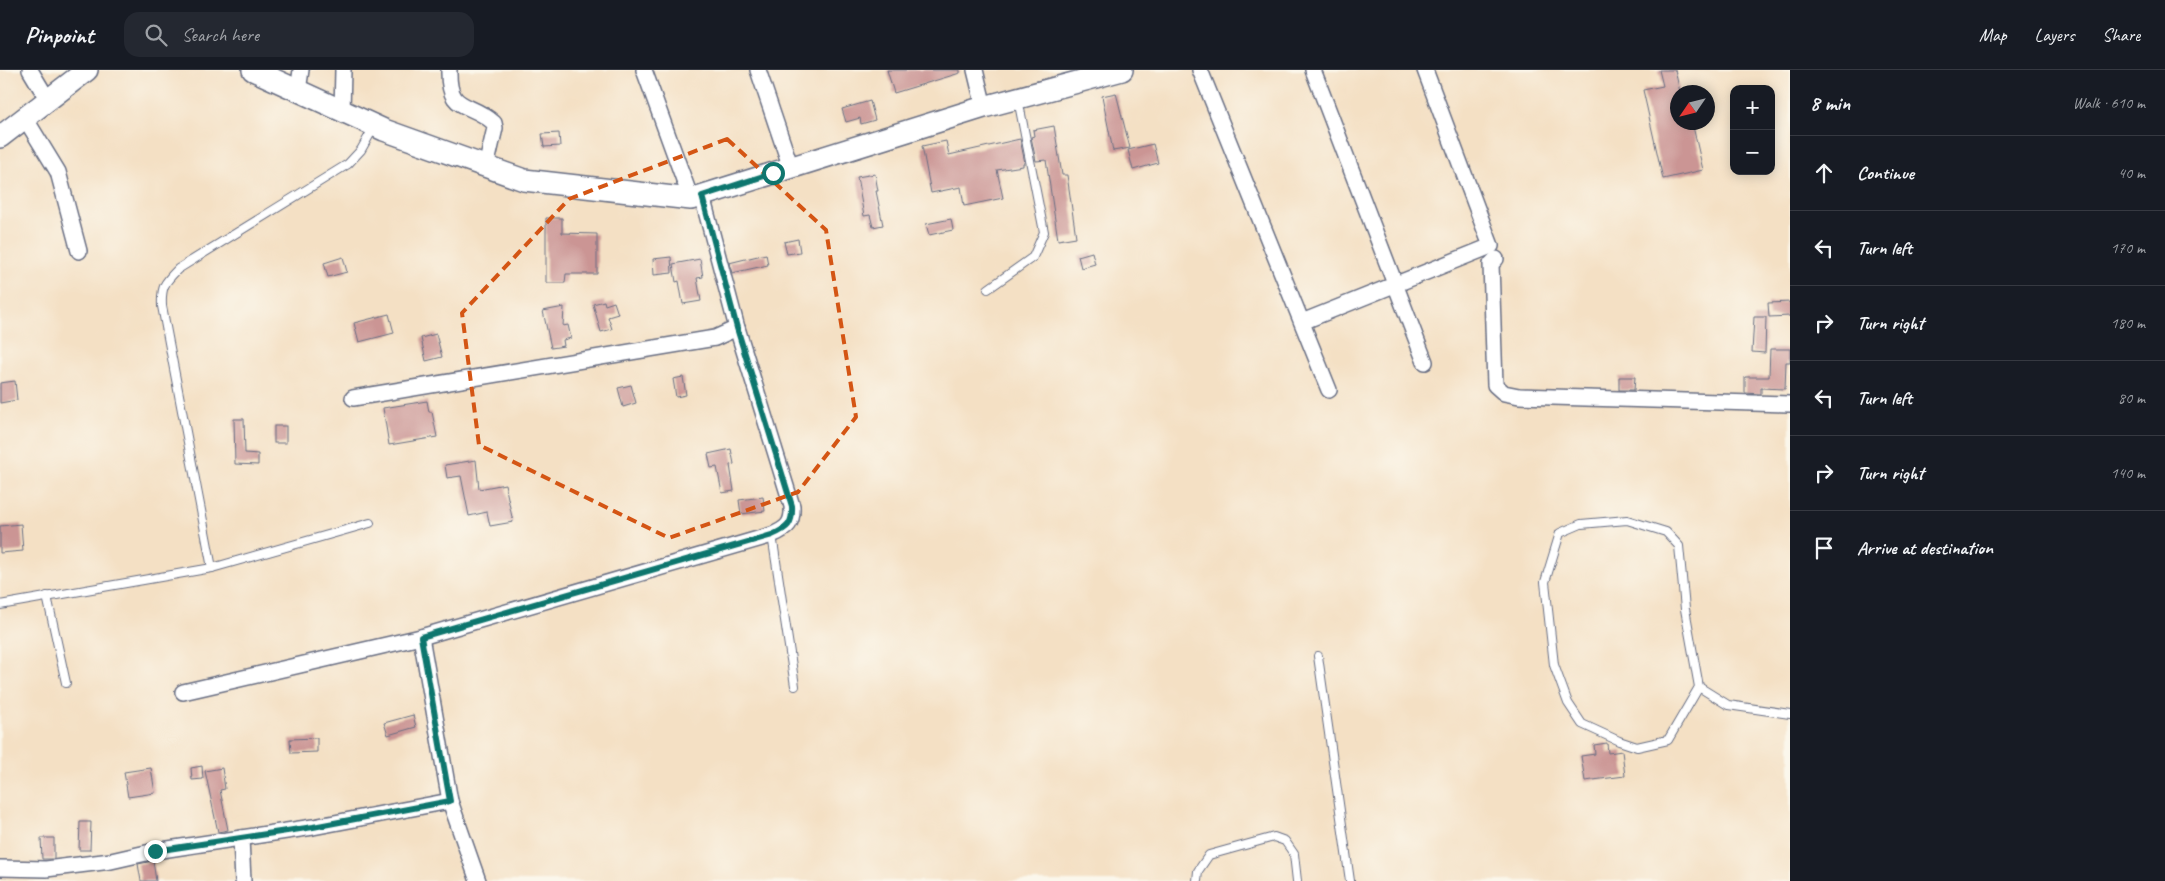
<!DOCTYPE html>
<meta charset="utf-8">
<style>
body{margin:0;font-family:Caveat,sans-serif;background:#242831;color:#f1f3f6}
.controls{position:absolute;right:15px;top:15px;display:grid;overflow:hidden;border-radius:10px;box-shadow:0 2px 12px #0003}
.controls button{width:45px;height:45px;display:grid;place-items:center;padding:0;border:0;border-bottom:1px solid #363941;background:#171b24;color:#f1f3f6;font:25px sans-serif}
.compass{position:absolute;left:1670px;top:15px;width:45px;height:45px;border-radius:50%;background:#171b24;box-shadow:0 2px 12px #0003;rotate:235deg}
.stop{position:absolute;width:15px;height:15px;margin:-11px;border:4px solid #0f766e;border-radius:50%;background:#fff}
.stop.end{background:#0f766e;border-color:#fff;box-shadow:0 1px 5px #0008}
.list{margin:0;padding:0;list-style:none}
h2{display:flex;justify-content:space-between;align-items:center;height:65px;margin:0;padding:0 20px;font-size:21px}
h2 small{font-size:16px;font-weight:400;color:#9ea1a6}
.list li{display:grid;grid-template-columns:32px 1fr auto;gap:15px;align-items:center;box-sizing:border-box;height:75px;padding:0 20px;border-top:1px solid #363941}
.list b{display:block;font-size:19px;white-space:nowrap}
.list em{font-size:16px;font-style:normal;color:#9ea1a6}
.icon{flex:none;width:28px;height:28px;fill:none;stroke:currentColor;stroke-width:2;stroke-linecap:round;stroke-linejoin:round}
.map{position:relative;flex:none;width:1790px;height:811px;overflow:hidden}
header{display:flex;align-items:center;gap:30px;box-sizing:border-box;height:70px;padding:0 25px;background:#171b24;border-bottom:1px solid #363941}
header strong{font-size:24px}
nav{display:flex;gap:28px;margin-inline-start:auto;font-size:18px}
.search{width:350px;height:45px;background:#242831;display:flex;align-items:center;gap:12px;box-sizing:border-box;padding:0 18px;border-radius:15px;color:#9ea1a6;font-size:19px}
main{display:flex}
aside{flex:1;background:#171b24}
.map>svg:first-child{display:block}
</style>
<header>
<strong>Pinpoint</strong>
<div class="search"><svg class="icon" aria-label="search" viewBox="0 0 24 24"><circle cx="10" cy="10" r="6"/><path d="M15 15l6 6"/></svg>Search here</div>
<nav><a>Map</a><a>Layers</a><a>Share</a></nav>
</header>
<main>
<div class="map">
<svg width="1790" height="811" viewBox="0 0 1790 811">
<rect width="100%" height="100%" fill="#fbf7ec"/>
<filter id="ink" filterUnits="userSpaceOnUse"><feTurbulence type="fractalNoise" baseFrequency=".02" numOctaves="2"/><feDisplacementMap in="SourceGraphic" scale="10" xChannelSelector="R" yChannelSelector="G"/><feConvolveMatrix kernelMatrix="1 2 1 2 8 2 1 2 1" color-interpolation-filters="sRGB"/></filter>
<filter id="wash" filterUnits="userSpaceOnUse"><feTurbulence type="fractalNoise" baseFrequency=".0096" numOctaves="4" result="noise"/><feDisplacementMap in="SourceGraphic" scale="20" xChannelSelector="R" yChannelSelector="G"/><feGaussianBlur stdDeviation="1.12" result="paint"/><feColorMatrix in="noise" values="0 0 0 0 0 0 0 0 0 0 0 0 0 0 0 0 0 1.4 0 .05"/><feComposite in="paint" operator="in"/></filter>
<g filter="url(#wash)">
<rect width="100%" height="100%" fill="#f4e0c4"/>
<g id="blocks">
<g fill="#cb9594">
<path d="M 887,0 L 960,0 L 960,3 L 894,23 Z"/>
<path d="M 1659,0 L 1675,0 L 1680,22 L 1678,22 L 1678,52 L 1692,52 L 1703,100 L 1663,109 L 1643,20 L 1663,16 Z"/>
<path d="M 1116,23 L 1130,78 L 1113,81 L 1102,26 Z"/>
<path d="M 870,31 L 875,50 L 861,54 L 860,48 L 846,52 L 842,39 Z"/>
<path d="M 1054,56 L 1062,105 L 1067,105 L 1076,167 L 1058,170 L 1046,90 L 1036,91 L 1031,67 L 1034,66 L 1033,60 Z"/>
<path d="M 559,63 L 560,76 L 544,77 L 542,64 Z"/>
<path d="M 1020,69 L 1025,93 L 1023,93 L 1023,96 L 997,100 L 1003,128 L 964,136 L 961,117 L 931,123 L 922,76 L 946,71 L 949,85 Z"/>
<path d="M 1153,74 L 1158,93 L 1133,100 L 1128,80 Z"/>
<path d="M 875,104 L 878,121 L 876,121 L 883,155 L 873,157 L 870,145 L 864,146 L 857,107 Z"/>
<path d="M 546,148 L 562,148 L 562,163 L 597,164 L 597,204 L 566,204 L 565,213 L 546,213 Z"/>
<path d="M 951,149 L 953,160 L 929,165 L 926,154 Z"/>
<path d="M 798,169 L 800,182 L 787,184 L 784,172 Z"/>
<path d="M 1092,182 L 1095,194 L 1081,198 L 1078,186 Z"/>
<path d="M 766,184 L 768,195 L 732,203 L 729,193 Z"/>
<path d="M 343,187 L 347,202 L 328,207 L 324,193 Z"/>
<path d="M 671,187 L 672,203 L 654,205 L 653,189 Z"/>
<path d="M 700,189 L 703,207 L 697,208 L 701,231 L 683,234 L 679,211 L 676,212 L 673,194 Z"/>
<path d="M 604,231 L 605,235 L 614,232 L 618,244 L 608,247 L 612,259 L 601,262 L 593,234 Z"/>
<path d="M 1790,232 L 1790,246 L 1769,247 L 1768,233 Z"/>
<path d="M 564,237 L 563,256 L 568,255 L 571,268 L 563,270 L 564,276 L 551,278 L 543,241 Z"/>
<path d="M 389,244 L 394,263 L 359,272 L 354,253 Z"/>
<path d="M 1754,247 L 1766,247 L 1765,283 L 1752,282 Z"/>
<path d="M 436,264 L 442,287 L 426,291 L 421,268 Z"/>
<path d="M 1770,279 L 1790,279 L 1790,292 L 1786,292 L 1785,319 L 1761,318 L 1761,324 L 1745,323 L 1745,307 L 1769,307 Z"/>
<path d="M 683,307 L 686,325 L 676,327 L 673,309 Z"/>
<path d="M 1619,307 L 1635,307 L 1634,320 L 1619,320 Z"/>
<path d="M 15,311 L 17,330 L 0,333 L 0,313 Z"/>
<path d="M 631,315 L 636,333 L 623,337 L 618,318 Z"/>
<path d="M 427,331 L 429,342 L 432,342 L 437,367 L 389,375 L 383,338 Z"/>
<path d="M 234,349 L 244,349 L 245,383 L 258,384 L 258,395 L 235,394 Z"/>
<rect x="274" y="356" width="12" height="17"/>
<path d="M 731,379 L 734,394 L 730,395 L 734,421 L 722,423 L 717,397 L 711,398 L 708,384 Z"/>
<path d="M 476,390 L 479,419 L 505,414 L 513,452 L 490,456 L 487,442 L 469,446 L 461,406 L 447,408 L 445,395 Z"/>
<path d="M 763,427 L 765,441 L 741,444 L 739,430 Z"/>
<path d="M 21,454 L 23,481 L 0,483 L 0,456 Z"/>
<path d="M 413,645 L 416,657 L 388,665 L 384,653 Z"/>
<path d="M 317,668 L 317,682 L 291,683 L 290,669 Z"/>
<path d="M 1607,673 L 1608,683 L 1622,681 L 1625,706 L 1585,711 L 1581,686 L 1595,684 L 1594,675 Z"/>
<path d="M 202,696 L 203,709 L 192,710 L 191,698 Z"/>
<path d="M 151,698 L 155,723 L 128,727 L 124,702 Z"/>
<path d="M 222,698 L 225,719 L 220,720 L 228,760 L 218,762 L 205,701 Z"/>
<path d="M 80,752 L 91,752 L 90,780 L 79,780 Z"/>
<path d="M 41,768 L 54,768 L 54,789 L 42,789 Z"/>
<path d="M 153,791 L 156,811 L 141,811 L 138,794 Z"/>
</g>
</g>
</g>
<g filter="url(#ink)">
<use href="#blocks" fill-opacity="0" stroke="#676d82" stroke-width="1"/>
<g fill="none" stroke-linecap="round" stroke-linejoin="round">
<defs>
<g id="lane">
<path d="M 988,219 L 1033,187 L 1044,162 L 1018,29"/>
<path d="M 1627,450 L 1666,462 L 1679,476 L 1685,539 L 1699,617 L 1668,670 L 1637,677 L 1619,671 L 1582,654 L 1568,633 L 1554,595 L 1545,512 L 1560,463 L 1581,454 Z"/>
<path d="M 772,465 L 795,616"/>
<path d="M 212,498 L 162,236 C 161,217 164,213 178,199 L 348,94 L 361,80 L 374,57"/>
<path d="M 47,526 L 66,613"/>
<path d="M 0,535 L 212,498 L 370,453"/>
<path d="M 1318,586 L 1350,811"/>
<path d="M 1699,617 L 1728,635 L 1790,644"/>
<path d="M 1197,811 L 1198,801 L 1209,785 L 1274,767 L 1285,771 L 1294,784 L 1297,811"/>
</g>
<g id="street">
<path d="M 30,0 L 48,30"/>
<path d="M 449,0 C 448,44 469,30 494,53 L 495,58 L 486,97"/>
<path d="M 644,0 L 691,129"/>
<path d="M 758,0 L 791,98"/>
<path d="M 975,0 L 984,37"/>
<path d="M 1200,0 L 1329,320"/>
<path d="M 1313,0 L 1425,292"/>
<path d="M 298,21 L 301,0"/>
<path d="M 342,41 L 343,0"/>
<path d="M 25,48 L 58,102 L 79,181"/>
<path d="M 1496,189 L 1491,194 L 1495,315 L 1504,323 L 1519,326 L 1790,334"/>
<path d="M 1302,252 L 1491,176 L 1425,0"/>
<path d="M 353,328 L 715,268 L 737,258"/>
<path d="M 421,567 L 450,731 L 478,811"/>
<path d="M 183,622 L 421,567 L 772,465 C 788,458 793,453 792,436 L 737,258 L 702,126"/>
<path d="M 241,768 L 243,811"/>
<path d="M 0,798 L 46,799 L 111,791 L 155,781 L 313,757 L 450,731"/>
</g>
<g id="secondary">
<path d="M 253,0 L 384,60 L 524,110 L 691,129 L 984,37 L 1122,0"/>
<path d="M 0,67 L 87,0"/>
</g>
</defs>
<use href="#lane" stroke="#676d82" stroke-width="10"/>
<use href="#street" stroke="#676d82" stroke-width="18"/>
<use href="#secondary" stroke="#676d82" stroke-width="24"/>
<use href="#lane" stroke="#fff" stroke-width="8"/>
<use href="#street" stroke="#fff" stroke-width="15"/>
<use href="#secondary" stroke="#fff" stroke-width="21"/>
</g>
</g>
<g fill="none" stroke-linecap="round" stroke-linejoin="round" filter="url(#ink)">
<path stroke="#0f766e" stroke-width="6" d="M 155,781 L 313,757 L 450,731 L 421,567 L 772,465 C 788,458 793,454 792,436 L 737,258 L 702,126 L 773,103"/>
</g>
<path fill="none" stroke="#d45514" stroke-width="4" stroke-dasharray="10 6" stroke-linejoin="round" d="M 727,69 L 826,160 L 856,347 L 798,422 L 669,468 L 479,375 L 462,243 L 569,129 Z"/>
</svg>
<div class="controls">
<button>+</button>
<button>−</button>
</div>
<svg class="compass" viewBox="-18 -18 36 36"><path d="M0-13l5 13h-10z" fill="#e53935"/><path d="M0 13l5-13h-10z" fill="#9ea1a6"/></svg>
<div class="stop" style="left:773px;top:103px"></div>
<div class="stop end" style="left:155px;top:781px"></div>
</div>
<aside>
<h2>8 min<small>Walk · 610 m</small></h2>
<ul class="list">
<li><svg class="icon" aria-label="ahead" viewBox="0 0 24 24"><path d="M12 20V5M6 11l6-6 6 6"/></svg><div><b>Continue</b></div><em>40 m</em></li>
<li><svg class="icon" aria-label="left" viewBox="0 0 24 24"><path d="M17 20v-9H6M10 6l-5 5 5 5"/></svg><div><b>Turn left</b></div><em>170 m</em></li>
<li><svg class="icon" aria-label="right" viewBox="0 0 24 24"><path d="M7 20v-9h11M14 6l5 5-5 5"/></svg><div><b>Turn right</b></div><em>180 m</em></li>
<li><svg class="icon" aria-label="left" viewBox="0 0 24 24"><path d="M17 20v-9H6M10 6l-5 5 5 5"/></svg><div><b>Turn left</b></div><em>80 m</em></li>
<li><svg class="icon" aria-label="right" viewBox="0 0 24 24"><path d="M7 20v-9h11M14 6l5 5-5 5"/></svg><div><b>Turn right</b></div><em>140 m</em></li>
<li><svg class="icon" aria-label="arrive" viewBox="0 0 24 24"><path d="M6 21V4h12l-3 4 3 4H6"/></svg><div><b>Arrive at destination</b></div></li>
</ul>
</aside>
</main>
